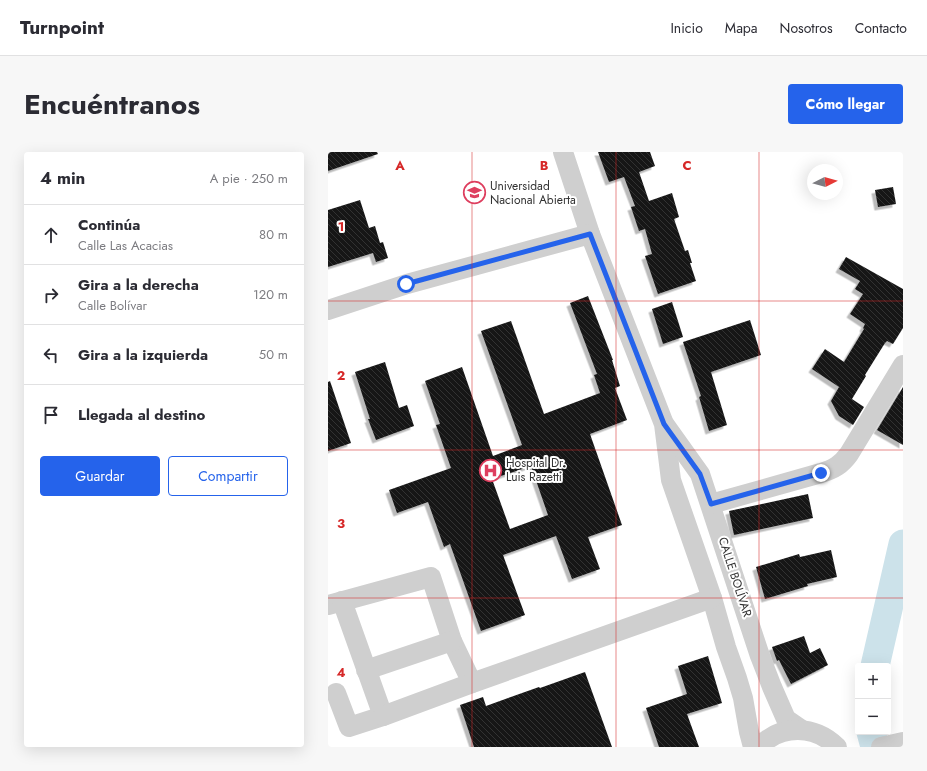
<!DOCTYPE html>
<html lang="es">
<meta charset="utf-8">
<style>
body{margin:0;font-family:Jost,sans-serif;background:#f7f7f7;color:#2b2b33}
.controls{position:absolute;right:12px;bottom:12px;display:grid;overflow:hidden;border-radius:4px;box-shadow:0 4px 16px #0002}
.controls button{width:36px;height:36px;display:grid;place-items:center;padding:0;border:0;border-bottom:1px solid #e1e1e2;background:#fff;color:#2b2b33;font:20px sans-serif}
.compass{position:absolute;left:479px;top:12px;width:36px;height:36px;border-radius:50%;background:#fff;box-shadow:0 4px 16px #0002;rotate:84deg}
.stop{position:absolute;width:12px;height:12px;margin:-9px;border:3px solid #2563eb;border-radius:50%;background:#fff}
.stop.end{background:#2563eb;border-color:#fff;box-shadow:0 1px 4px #0008}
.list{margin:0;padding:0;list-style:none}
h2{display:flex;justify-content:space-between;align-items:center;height:52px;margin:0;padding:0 16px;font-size:17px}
h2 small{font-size:13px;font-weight:400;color:#7c7c81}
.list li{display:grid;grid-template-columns:26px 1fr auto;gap:12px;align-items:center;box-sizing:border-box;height:60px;padding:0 16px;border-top:1px solid #e1e1e2}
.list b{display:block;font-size:15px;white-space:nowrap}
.list p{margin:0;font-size:13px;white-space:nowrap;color:#7c7c81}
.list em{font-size:13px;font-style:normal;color:#7c7c81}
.actions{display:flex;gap:8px;padding:12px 16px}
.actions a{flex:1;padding:9px 0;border:1px solid #2563eb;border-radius:4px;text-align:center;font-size:14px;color:#2563eb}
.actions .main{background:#2563eb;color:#fff}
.icon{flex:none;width:22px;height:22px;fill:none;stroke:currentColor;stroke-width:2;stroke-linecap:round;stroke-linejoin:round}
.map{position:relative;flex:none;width:575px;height:595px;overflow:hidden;border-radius:4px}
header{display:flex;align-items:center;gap:24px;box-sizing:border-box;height:56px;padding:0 20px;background:#fff;border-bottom:1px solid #e1e1e2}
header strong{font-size:19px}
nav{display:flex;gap:22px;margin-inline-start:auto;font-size:14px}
.intro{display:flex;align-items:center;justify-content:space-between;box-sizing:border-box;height:96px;padding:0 24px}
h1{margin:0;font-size:28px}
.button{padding:10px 18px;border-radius:4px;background:#2563eb;color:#fff;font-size:14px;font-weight:700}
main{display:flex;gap:24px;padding:0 24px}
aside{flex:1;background:#fff;border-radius:4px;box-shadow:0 4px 16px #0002}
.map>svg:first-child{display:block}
</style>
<header>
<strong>Turnpoint</strong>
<nav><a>Inicio</a><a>Mapa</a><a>Nosotros</a><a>Contacto</a></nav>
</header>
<div class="intro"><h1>Encuéntranos</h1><a class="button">Cómo llegar</a></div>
<main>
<aside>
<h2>4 min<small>A pie · 250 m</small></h2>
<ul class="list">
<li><svg class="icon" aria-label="ahead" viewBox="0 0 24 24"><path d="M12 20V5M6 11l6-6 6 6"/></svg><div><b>Continúa</b><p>Calle Las Acacias</p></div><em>80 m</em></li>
<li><svg class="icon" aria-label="right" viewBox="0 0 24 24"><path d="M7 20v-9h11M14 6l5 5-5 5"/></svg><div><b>Gira a la derecha</b><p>Calle Bolívar</p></div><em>120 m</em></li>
<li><svg class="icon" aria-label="left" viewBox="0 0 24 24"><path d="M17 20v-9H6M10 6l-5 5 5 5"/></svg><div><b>Gira a la izquierda</b></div><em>50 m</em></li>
<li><svg class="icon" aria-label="arrive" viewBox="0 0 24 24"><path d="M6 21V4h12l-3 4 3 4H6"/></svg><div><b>Llegada al destino</b></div></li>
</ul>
<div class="actions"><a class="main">Guardar</a><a>Compartir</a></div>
</aside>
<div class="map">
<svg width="575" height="595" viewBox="0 0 575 595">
<defs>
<pattern id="building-back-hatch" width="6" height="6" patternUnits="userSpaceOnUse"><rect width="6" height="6" fill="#191919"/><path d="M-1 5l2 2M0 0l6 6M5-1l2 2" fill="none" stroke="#323232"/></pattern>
<filter id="shadow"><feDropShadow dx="-3.5" dy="3.5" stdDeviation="0" flood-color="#0004"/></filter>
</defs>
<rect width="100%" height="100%" fill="#fff"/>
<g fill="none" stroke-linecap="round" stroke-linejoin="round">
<g stroke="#cce2ea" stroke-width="29">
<path d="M 547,514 L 575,392"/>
<path d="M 543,580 L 547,595"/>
</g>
</g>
<g fill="url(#building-back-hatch)" fill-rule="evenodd" filter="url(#shadow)">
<path d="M 0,0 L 49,0 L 50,2 L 0,19 Z"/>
<path d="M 270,0 L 322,0 L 327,14 L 311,20 L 321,49 L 344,41 L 351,65 L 346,67 L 357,99 L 360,98 L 364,111 L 362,111 L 368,129 L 330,142 L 317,104 L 324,102 L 317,77 L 311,79 L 303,55 L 307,54 L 296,25 L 281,30 Z"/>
<path d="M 565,35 L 568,52 L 550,55 L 547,38 Z"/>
<path d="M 32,48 L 41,76 L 47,74 L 52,91 L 55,90 L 60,106 L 48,110 L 45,101 L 0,115 L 0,58 Z"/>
<path d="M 518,105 L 575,137 L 575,176 L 565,192 L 559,189 L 557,191 L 537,223 L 538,224 L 524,247 L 536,255 L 525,273 L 511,264 L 503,249 L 511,235 L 484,217 L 497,197 L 516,210 L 536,177 L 535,176 L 537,172 L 522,162 L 535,142 L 527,137 L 532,129 L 511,117 Z"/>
<path d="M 260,144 L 285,208 L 284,208 L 292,234 L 287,236 L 299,268 L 262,282 L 294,373 L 260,385 L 272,417 L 244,427 L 228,384 L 175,403 L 197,463 L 153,479 L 122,392 L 116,395 L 100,350 L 69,361 L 61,338 L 123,316 L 108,273 L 112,272 L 97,229 L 134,215 L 165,304 L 194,293 L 153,179 L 183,169 L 216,262 L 272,241 L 266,223 L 269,222 L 242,151 ZM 203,314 L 220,363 L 182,377 L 164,327 Z"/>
<path d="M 344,150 L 355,185 L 335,192 L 324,157 Z"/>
<path d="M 422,168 L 433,203 L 383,220 L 399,273 L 381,279 L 371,245 L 373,244 L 355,190 Z"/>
<path d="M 57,210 L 71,256 L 79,253 L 86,274 L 48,288 L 40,267 L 42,267 L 27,220 Z"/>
<path d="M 2,229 L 23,291 L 0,299 L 0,230 Z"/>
<path d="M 575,235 L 575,293 L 549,278 Z"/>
<path d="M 480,342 L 485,366 L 406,383 L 401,359 Z"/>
<path d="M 503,398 L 509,425 L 479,432 L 480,434 L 437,447 L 428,415 L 471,402 L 472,405 Z"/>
<path d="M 476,484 L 482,501 L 492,496 L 500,513 L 463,532 L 451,508 L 449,509 L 444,495 Z"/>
<path d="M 380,504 L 394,551 L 359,562 L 371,595 L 331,595 L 318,556 L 359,542 L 350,514 Z"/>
<path d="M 257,520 L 284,595 L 146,595 L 132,553 L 155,545 L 158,554 L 211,535 L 212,536 Z"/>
</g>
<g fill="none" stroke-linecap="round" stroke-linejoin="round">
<g stroke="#cfcfcf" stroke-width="20">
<path d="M 235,0 L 262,82 L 336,272 L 343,328 L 384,446 L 398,495 L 409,526 L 415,546 L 421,580 L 425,595"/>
<path d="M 0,158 L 79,132 L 262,82"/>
<path d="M 337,273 L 372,322 L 432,504 L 444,535 L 458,567 L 474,578"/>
<path d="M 383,352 L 493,321 C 506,317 513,313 521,302 L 575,213"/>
<path d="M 0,453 L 103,425 L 124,489 L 144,531"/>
<path d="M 38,518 L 124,489"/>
<path d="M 8,541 L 21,575 L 55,564 L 14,449"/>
<path d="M 55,564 L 144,531 L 384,446"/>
<path d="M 431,595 C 453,572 487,573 509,595"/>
<path d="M 553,595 L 575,590"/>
</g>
</g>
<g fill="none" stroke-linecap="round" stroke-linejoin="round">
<path stroke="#2563eb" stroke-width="5" d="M 78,132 L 262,82 L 336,272 L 372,322 L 383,352 L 493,321"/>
</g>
<path fill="none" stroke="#d62828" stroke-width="1" stroke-opacity="0.55" d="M 144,0 L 144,595M 288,0 L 288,595M 431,0 L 431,595M 0,149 L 575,149M 0,298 L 575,298M 0,446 L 575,446"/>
<defs>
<symbol id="university-ring" viewBox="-11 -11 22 22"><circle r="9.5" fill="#fff" stroke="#de3f5f" stroke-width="1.5"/><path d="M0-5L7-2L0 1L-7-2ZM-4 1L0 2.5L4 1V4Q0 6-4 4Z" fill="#de3f5f"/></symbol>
<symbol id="hospital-ring" viewBox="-11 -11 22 22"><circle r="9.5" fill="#fff" stroke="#de3f5f" stroke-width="1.5"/><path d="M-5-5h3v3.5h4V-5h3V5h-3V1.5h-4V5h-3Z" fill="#de3f5f"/></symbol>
</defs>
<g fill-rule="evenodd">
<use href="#university-ring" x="134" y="28" width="25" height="25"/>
<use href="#hospital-ring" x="150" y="306" width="25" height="25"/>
</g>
<g text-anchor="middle" stroke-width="4" stroke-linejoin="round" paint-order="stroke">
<g font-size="12" fill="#323232" stroke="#fff" text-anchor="start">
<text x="162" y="38">Universidad<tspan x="162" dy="14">Nacional Abierta</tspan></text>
<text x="178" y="315">Hospital Dr.<tspan x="178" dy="14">Luis Razetti</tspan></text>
</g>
<g font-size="12" fill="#323232" stroke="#fff">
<text transform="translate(407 425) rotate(72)" y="4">CALLE BOLÍVAR</text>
</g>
</g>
<g font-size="13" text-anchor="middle" font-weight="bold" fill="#d62828" stroke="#fff" stroke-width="4" stroke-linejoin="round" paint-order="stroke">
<text x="72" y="18">A</text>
<text x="216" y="18">B</text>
<text x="359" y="18">C</text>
<text x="13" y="79">1</text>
<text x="13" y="228">2</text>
<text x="13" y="376">3</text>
<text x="13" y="525">4</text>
</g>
</svg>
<div class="controls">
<button>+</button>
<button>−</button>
</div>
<svg class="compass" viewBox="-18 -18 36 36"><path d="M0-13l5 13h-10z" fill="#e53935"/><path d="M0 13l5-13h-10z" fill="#7c7c81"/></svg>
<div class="stop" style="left:78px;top:132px"></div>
<div class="stop end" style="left:493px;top:321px"></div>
</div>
</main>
